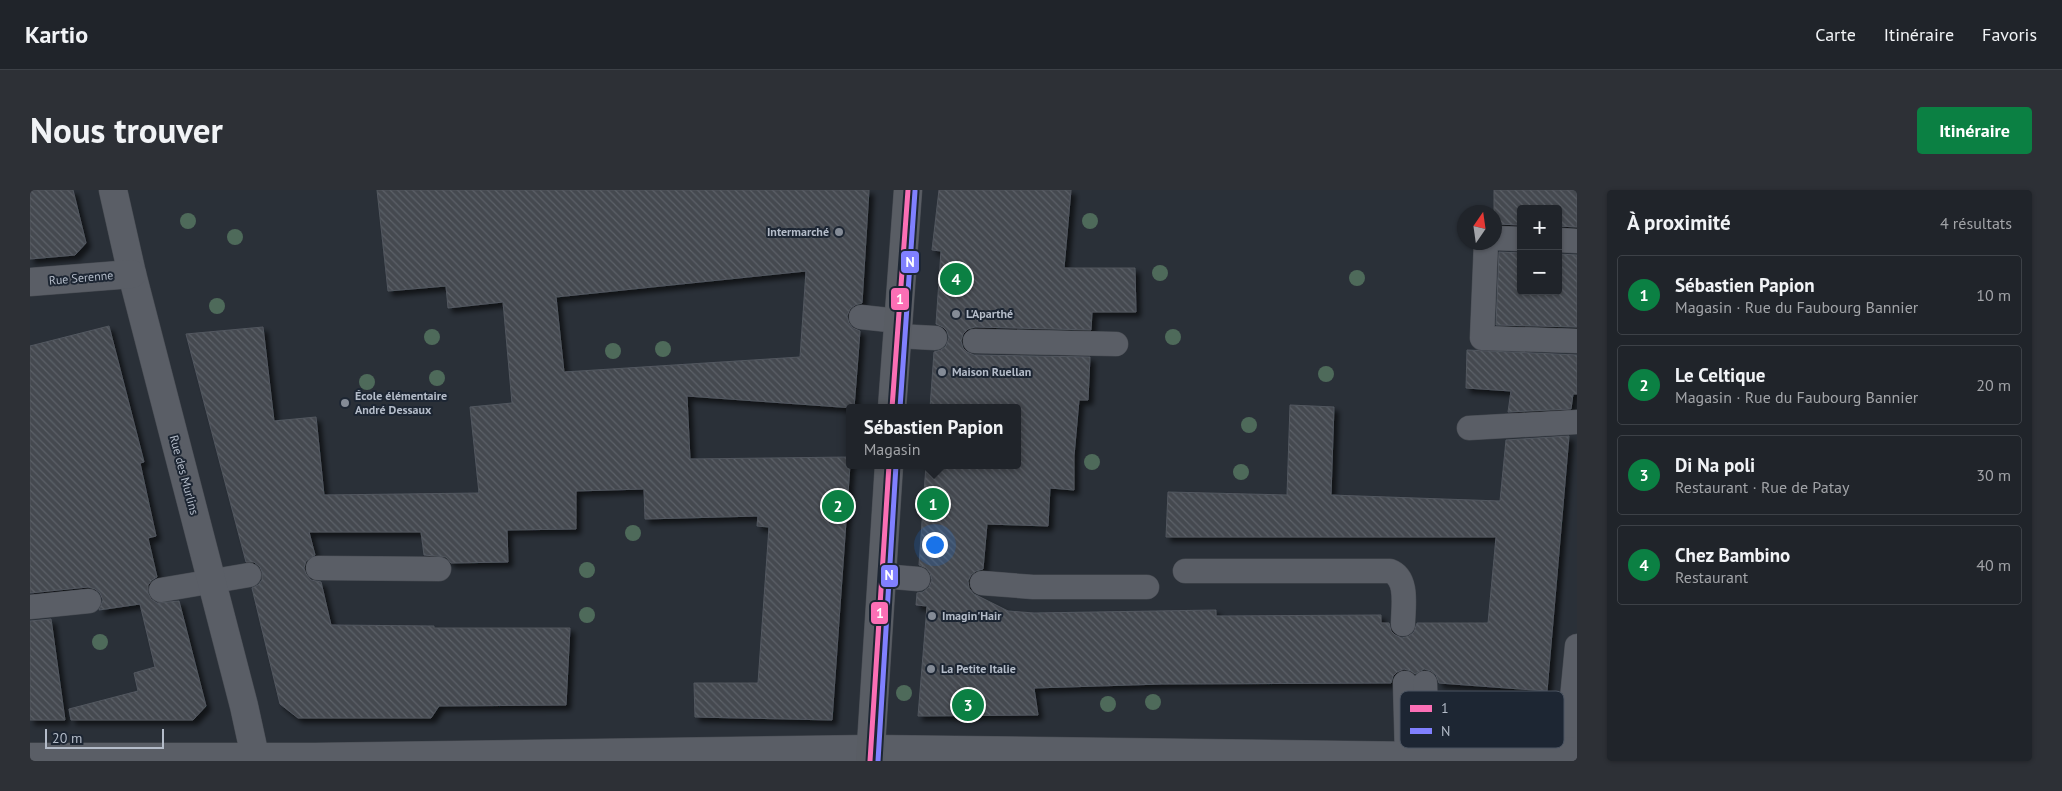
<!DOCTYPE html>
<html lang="fr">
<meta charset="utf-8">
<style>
body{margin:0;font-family:"PT Sans",sans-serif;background:#2d3036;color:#f1f3f6}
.controls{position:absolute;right:15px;top:15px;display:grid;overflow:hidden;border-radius:5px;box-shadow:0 1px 4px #0004}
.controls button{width:45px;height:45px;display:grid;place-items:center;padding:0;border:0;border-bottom:1px solid #3d4147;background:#20242a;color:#f1f3f6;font:25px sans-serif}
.compass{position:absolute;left:1427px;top:15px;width:45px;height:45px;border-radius:50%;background:#20242a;box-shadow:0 1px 4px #0004;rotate:13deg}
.scale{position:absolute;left:15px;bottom:12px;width:119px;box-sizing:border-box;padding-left:5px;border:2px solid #b4bcc9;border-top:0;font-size:14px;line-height:18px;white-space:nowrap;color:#b4bcc9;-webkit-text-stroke:4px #1d2633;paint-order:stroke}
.you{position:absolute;left:904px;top:354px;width:18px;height:18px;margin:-12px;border:4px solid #fff;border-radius:50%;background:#1a73e8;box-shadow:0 0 0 8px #1a73e833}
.badge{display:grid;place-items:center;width:32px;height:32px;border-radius:50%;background:#0b8043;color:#fff;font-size:16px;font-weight:700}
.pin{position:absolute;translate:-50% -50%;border:2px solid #fff;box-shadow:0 1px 5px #0006}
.popup{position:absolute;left:816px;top:214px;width:175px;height:65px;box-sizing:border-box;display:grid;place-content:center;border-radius:5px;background:#20242a;filter:drop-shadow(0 1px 4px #0005);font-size:16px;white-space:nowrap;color:#a2a4a8}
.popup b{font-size:19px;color:#f1f3f6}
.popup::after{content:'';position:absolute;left:50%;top:100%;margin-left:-10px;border:10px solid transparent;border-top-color:#20242a}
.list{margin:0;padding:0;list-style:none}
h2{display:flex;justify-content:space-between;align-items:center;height:65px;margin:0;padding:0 20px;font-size:21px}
h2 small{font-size:16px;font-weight:400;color:#a2a4a8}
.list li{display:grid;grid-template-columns:32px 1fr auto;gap:15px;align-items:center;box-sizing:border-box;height:80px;margin:0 10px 10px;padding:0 10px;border:1px solid #3d4147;border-radius:5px}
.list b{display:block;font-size:19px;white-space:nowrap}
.list p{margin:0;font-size:16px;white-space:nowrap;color:#a2a4a8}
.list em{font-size:16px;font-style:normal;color:#a2a4a8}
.map{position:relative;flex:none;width:1547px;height:571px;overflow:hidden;border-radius:5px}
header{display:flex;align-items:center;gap:30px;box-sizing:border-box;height:70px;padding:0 25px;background:#20242a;border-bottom:1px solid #3d4147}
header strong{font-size:24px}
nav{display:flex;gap:28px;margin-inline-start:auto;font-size:18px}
.intro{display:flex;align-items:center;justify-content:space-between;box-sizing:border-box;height:120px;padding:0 30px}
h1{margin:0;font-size:35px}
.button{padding:12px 22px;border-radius:5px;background:#0b8043;color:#fff;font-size:18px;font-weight:700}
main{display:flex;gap:30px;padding:0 30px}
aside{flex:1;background:#20242a;border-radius:5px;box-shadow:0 1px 4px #0004}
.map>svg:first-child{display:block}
</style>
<header>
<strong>Kartio</strong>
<nav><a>Carte</a><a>Itinéraire</a><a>Favoris</a></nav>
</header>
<div class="intro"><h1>Nous trouver</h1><a class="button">Itinéraire</a></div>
<main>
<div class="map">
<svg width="1547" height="571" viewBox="0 0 1547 571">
<defs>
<pattern id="building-back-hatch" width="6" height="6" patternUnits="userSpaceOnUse" patternTransform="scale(1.25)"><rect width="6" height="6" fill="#444950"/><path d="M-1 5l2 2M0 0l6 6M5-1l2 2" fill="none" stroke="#5d6168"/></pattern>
<filter id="shadow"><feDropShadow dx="4.5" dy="4.5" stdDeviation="2.5" flood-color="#0009"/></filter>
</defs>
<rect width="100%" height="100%" fill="#2a3038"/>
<g fill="url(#building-back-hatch)" stroke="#52575f" fill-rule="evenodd" filter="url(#shadow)">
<path d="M 0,0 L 43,0 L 56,53 L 45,65 L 0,69 Z"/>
<path d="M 347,0 L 839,0 L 832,113 L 825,115 L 820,119 L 817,126 L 819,133 L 823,138 L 830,141 L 824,218 L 657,206 L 660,269 L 819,267 L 820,275 L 802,530 L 665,527 L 664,493 L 728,493 L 739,337 L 727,336 L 728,326 L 615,329 L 614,299 L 546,301 L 546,339 L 477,340 L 478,372 L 421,373 L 416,367 L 394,365 L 391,342 L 279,342 L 285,365 L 276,371 L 274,378 L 276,384 L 281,390 L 291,392 L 301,435 L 404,436 L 404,438 L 540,438 L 536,515 L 409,516 L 401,528 L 268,528 L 250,514 L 222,398 L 228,395 L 232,390 L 232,382 L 230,377 L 224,372 L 216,372 L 156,144 L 233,137 L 244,231 L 286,227 L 294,305 L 449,303 L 440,217 L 482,213 L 473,112 L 418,118 L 416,96 L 358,101 ZM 776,81 L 770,167 L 534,182 L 526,107 Z"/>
<path d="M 909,0 L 1041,0 L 1034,78 L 1105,78 L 1106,122 L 1062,122 L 1061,140 L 945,137 L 938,139 L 933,144 L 931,151 L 933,158 L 937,162 L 944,165 L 1060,167 L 1058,210 L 1049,210 L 1044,266 L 1044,300 L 1020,298 L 1018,336 L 957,334 L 953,379 L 946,381 L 941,385 L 938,391 L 939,398 L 944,404 L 978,421 L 1004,423 L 1186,420 L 1186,426 L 1351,425 L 1351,433 L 1359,433 L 1361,441 L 1365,445 L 1372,448 L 1379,446 L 1384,442 L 1387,433 L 1458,433 L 1466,347 L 1136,347 L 1138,302 L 1257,305 L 1260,215 L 1304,217 L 1301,305 L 1470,311 L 1476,250 L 1539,246 L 1517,501 L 1409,493 L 1406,485 L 1401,481 L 1394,479 L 1385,484 L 1381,481 L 1374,479 L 1367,482 L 1363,486 L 1361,493 L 1132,494 L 1004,498 L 1008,525 L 888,526 L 897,416 L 886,415 L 887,403 L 893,402 L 899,397 L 902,390 L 900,383 L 896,378 L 889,375 L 896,275 L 987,275 L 987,218 L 900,218 L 904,162 L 911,160 L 916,156 L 919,148 L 917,141 L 913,137 L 906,134 L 911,61 L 902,60 Z"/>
<path d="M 1464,0 L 1547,0 L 1547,37 L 1528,36 L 1528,19 L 1491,19 L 1491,35 L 1467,34 L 1467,30 L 1464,30 Z"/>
<path d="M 1469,62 L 1491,63 L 1491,101 L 1528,101 L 1528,64 L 1547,65 L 1547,137 L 1466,135 Z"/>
<path d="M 79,136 L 114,272 L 110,273 L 126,346 L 118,348 L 127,387 L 122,390 L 118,395 L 118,403 L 121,409 L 127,413 L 149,411 L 176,516 L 163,530 L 41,530 L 39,519 L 108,501 L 104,483 L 125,477 L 110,414 L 69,420 L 73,410 L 70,403 L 65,399 L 58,397 L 0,403 L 0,156 Z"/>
<path d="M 1437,160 L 1547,165 L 1547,204 L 1543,204 L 1541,219 L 1478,222 L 1481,201 L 1436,198 Z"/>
<path d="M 21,429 L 35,530 L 0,530 L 0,431 Z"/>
</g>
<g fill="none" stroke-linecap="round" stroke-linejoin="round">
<defs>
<g id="lane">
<path d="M 1464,48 L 1491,49"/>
<path d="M 1528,50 L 1547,51"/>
<path d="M 1456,52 L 1452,148 L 1547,151"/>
<path d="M 831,127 L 868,131"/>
<path d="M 867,146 L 905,148"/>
<path d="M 945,151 L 1086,154"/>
<path d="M 1439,238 L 1547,232"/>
<path d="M 288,378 L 409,379"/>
<path d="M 1155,381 L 1360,381 C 1379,388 1373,418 1373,434"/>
<path d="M 852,386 L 888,389"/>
<path d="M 952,393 L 1003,397 L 1117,397"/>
<path d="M 131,400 L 219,385"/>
<path d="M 0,417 L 59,411"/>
<path d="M 1375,493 L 1377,566"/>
<path d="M 1395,493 L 1397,566"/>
<path d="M 1537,561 L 1547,456"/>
</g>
<g id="street">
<path d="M 83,0 L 102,84 L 214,516 L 226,571"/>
<path d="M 0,92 L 102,84"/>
<path d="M 0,567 L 284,567 L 841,559 L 1390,566 L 1547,561"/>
</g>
<g id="secondary">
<path d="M 862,218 L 878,0"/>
<path d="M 840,571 L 859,275"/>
</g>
</defs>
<use href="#lane" stroke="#484c53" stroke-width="25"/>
<use href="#street" stroke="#484c53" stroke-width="29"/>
<use href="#secondary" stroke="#484c53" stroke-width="29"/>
<use href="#lane" stroke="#5a5e66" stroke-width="24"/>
<use href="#street" stroke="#5a5e66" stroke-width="28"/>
<use href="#secondary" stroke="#595d64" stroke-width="28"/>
<defs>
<g id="bus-1">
<path d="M 862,218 L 878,0"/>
<path d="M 840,571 L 859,275"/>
</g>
<g id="bus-2">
<path d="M 870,218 L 885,1"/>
<path d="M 848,571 L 866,275"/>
</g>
</defs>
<use href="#bus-1" stroke="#1d2633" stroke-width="9"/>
<use href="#bus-2" stroke="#1d2633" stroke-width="9"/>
<use href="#bus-1" stroke="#fb6fb5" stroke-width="5"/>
<use href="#bus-2" stroke="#8080ff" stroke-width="5"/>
</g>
<g fill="#4e6a5a">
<circle cx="158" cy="31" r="8"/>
<circle cx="1060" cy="31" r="8"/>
<circle cx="205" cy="47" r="8"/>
<circle cx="1130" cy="83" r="8"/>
<circle cx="1327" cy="88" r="8"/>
<circle cx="187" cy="116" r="8"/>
<circle cx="402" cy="147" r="8"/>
<circle cx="1143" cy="147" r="8"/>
<circle cx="633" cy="159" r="8"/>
<circle cx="583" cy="161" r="8"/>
<circle cx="1296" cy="184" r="8"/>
<circle cx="407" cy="188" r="8"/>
<circle cx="337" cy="192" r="8"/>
<circle cx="1219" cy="235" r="8"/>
<circle cx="1062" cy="272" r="8"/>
<circle cx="1211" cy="282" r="8"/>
<circle cx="603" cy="343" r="8"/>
<circle cx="557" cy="380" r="8"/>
<circle cx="557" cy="425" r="8"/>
<circle cx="70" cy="452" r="8"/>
<circle cx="874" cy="503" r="8"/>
<circle cx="1123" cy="512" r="8"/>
<circle cx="1078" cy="514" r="8"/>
</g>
<g fill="#848b96" stroke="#1d2633" stroke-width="2">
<circle cx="809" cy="42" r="5"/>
<circle cx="926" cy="124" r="5"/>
<circle cx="912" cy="182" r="5"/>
<circle cx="315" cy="213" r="5"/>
<circle cx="902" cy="426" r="5"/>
<circle cx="901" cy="479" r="5"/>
</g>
<g text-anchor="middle" stroke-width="4" stroke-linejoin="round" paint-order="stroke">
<g font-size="12" font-weight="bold" fill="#b4bcc9" stroke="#1d2633" text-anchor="start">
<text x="799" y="46" text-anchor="end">Intermarché</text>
<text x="936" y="128">L'Aparthé</text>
<text x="922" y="186">Maison Ruellan</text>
<text x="325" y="210">École élémentaire<tspan x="325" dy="14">André Dessaux</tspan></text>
<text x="912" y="430">Imagin'Hair</text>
<text x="911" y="483">La Petite Italie</text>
</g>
<g font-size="12" fill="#b4bcc9" stroke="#1d2633">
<text transform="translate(51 88) rotate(-5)" y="4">Rue Serenne</text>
<text transform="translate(154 285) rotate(75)" y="4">Rue des Murlins</text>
</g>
</g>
<rect x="1370" y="501" width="164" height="57" rx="8" fill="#1d2633" stroke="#4a5360" stroke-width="1"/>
<rect x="1380" y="515" width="22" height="7" fill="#fb6fb5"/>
<rect x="1380" y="538" width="22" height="6" fill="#8080ff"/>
<g font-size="14" fill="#b4bcc9">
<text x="1411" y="523">1</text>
<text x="1411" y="546">N</text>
</g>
<g stroke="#1d2633" stroke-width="2">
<rect x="870" y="60" width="20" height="24" rx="5" fill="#8080ff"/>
<rect x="860" y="97" width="20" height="24" rx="5" fill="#fb6fb5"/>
<rect x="850" y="374" width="19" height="24" rx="5" fill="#8080ff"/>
<rect x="840" y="411" width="19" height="24" rx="5" fill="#fb6fb5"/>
</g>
<g font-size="14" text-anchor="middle" font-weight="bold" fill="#fff">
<text x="880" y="77">N</text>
<text x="870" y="114">1</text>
<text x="859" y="390">N</text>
<text x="850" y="428">1</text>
</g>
</svg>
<div class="controls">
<button>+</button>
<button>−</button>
</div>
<svg class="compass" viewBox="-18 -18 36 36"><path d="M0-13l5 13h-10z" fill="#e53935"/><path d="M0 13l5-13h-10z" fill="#a2a4a8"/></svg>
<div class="scale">20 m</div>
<div class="you"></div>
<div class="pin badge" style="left:903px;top:314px">1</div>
<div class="popup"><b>Sébastien Papion</b>Magasin</div>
<div class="pin badge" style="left:808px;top:316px">2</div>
<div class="pin badge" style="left:938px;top:515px">3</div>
<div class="pin badge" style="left:926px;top:89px">4</div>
</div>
<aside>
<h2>À proximité<small>4 résultats</small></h2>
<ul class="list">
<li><span class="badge">1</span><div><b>Sébastien Papion</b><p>Magasin · Rue du Faubourg Bannier</p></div><em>10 m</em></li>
<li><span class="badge">2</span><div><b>Le Celtique</b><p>Magasin · Rue du Faubourg Bannier</p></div><em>20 m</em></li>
<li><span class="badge">3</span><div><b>Di Na poli</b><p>Restaurant · Rue de Patay</p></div><em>30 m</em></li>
<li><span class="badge">4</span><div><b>Chez Bambino</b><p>Restaurant</p></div><em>40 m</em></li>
</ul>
</aside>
</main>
